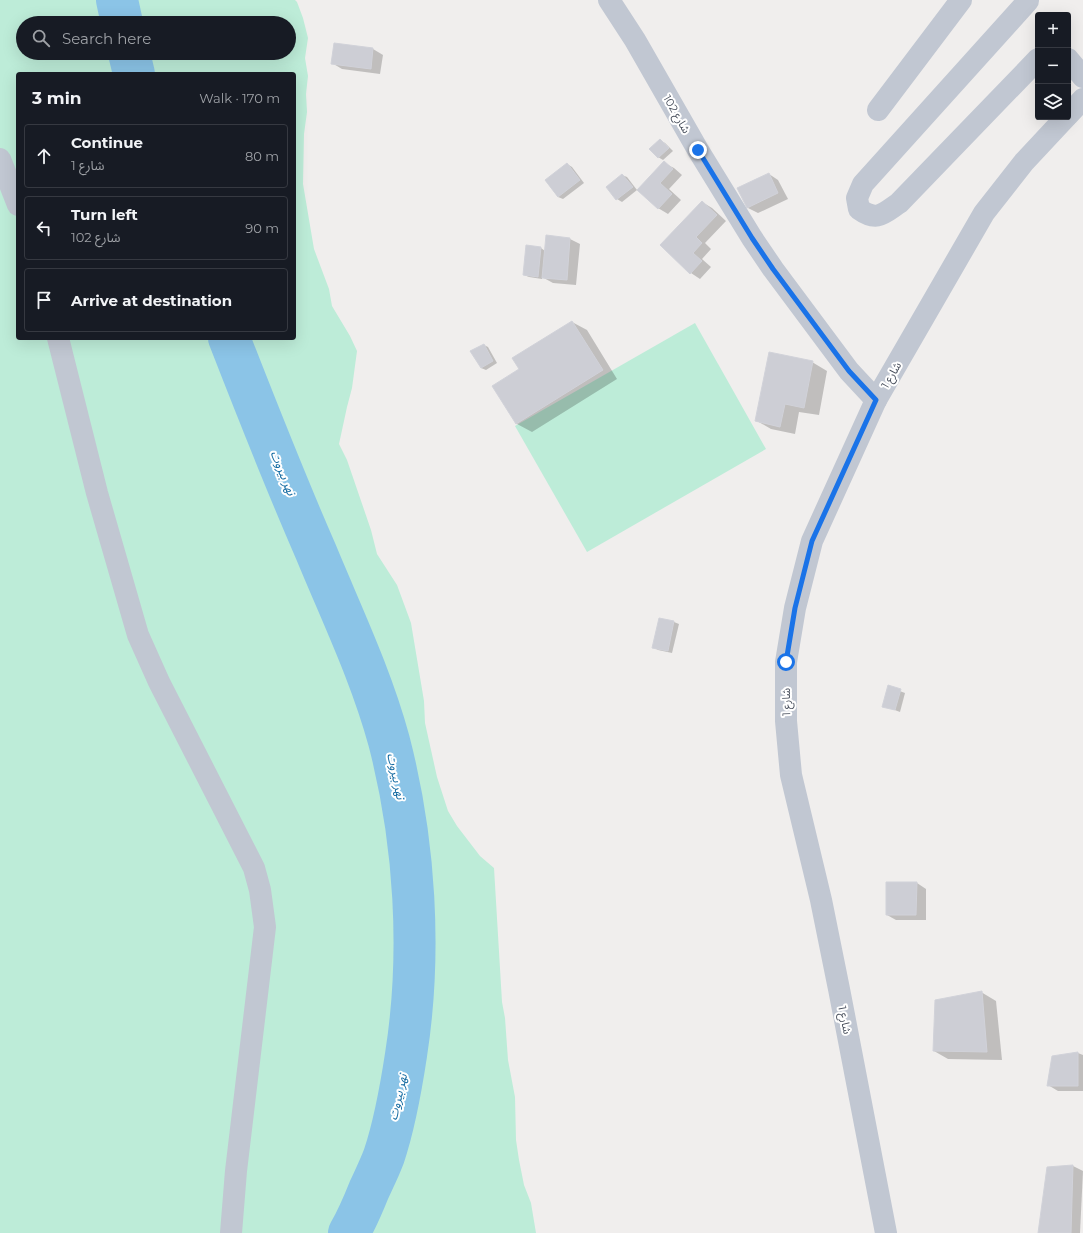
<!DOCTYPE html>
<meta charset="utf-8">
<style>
body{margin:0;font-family:Montserrat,"Noto Sans Arabic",sans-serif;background:#242831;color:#f1f3f6}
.controls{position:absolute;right:12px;top:12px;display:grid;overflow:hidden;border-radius:4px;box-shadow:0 4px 16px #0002}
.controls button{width:36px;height:36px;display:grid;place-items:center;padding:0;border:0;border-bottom:1px solid #363941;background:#171b24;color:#f1f3f6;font:20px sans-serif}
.stop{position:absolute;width:12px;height:12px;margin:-9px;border:3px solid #1a73e8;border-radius:50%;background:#fff}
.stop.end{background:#1a73e8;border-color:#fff;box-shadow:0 1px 4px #0008}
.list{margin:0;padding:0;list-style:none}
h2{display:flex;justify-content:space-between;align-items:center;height:52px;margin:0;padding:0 16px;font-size:17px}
h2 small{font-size:13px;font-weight:400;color:#9ea1a6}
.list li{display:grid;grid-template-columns:26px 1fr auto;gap:12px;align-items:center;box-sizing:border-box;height:64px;margin:0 8px 8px;padding:0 8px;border:1px solid #363941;border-radius:4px}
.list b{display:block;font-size:15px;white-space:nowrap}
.list p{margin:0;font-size:13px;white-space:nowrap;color:#9ea1a6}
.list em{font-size:13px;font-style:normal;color:#9ea1a6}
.icon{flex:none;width:22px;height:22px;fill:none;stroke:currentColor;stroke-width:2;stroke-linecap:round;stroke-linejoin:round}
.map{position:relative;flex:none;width:1083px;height:1233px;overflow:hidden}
.search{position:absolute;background:#171b24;box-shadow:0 4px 16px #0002;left:16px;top:16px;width:280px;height:44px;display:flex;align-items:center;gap:10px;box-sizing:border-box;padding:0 14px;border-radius:22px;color:#9ea1a6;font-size:15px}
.panel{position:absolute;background:#171b24;box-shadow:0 4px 16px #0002;left:16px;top:72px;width:280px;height:268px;border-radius:4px}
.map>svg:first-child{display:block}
</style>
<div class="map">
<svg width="1083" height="1233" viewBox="0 0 1083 1233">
<rect width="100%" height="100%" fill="#f0eeed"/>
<g fill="#bdecd8" fill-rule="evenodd">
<path d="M 0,0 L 295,0 L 297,2 L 303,18 L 308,38 L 305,58 L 308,76 L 306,94 L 307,112 L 304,134 L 303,184 L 314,249 L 329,289 L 332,306 L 350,336 L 357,351 L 352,388 L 347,407 L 339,444 L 347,460 L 371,530 L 377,554 L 397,585 L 411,623 L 424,701 L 425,723 L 437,777 L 448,811 L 457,826 L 480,856 L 494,868 L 502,1002 L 505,1018 L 508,1060 L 515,1097 L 516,1140 L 519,1160 L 524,1185 L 531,1203 L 536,1233 L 0,1233 ZM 23,23 L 289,23 L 289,53 L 23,53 ZM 18,74 L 294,74 L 294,338 L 18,338 Z"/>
<path d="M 695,323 L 766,449 L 587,552 L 515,426 Z"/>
</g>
<g fill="#0003">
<path d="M 373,49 L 383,55 L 380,74 L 342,69 L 332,63 Z"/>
<path d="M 660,140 L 665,143 L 673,151 L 663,160 L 658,157 Z"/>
<path d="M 664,163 L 674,168 L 682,175 L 669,189 L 681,200 L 668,214 L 658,208 L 639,190 Z"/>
<path d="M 567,164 L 572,167 L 584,183 L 563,199 L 558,197 L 546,181 Z"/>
<path d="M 769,174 L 778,180 L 788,199 L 758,213 L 748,208 L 739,189 Z"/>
<path d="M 622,175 L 627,177 L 637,190 L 622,202 L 617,199 L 607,187 Z"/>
<path d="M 702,202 L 712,208 L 726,221 L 705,243 L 711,249 L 702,259 L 711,267 L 700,279 L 691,273 L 661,245 Z"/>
<path d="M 547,236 L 570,239 L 580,244 L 576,285 L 553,283 L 542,277 L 542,279 L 529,277 L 524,275 L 541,248 L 545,251 Z"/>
<path d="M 572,322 L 587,330 L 617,379 L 532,432 L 517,424 L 494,386 L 520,369 Z"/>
<path d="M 484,345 L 488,347 L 497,363 L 486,370 L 481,368 Z"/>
<path d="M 812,362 L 827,371 L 819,415 L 799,412 L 795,434 L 771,429 L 757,421 Z"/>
<path d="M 660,619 L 674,622 L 679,624 L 672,653 L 658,650 L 653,647 Z"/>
<path d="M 889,687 L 905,693 L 900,712 L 884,706 Z"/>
<path d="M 917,883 L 926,889 L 926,920 L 896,920 L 887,915 Z"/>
<path d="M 981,992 L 996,1001 L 1002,1060 L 948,1059 L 934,1051 Z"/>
<path d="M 1078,1053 L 1083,1055 L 1083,1091 L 1058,1091 L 1048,1085 L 1053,1057 Z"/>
<path d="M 1073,1166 L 1083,1171 L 1080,1233 L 1039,1233 Z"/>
</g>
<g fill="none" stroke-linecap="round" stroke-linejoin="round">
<g stroke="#8bc4e7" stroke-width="42">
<path d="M 117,0 L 122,23"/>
<path d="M 129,53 L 134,74"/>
<path d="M 229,338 C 257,410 285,481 316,552 C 342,615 371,675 389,741 C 415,841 422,953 406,1055 C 401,1088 395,1123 384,1156 C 380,1167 374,1179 369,1190 C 363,1205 357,1219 349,1233"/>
</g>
</g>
<g fill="#cdced5" stroke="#d1d2d9">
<path d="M 334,43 L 373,48 L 371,69 L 331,64 Z"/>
<path d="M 660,139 L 669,148 L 658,158 L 649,149 Z"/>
<path d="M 664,161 L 673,169 L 660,183 L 672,194 L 658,209 L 637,190 Z"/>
<path d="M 567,163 L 580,180 L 558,197 L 545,180 Z"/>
<path d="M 769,173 L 778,193 L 747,208 L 737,188 Z"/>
<path d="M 622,174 L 633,187 L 616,200 L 606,187 Z"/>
<path d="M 702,201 L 717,215 L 696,237 L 702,243 L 693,253 L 702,261 L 690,274 L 660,245 Z"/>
<path d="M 546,235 L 570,238 L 567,280 L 542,278 Z"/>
<path d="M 526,245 L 541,247 L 538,277 L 523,275 Z"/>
<path d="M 572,321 L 603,370 L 516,424 L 492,386 L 519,369 L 512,358 Z"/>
<path d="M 484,344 L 493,361 L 481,368 L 470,351 Z"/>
<path d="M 769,352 L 813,361 L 804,408 L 785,404 L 780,427 L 755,421 Z"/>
<path d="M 659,618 L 674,621 L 668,651 L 652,648 Z"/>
<path d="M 888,685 L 901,689 L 895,710 L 882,707 Z"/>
<path d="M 886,882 L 917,882 L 916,915 L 886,915 Z"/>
<path d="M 982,991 L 987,1052 L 933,1051 L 935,1000 Z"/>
<path d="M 1078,1052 L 1078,1086 L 1047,1086 L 1052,1056 Z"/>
<path d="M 1073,1165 L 1071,1233 L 1038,1233 L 1047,1167 Z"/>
</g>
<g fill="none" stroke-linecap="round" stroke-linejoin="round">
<g stroke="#c1c7d2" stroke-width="22">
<path d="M 609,0 L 635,40 L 698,150 L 752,238 L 773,269 L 849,371 L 876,400"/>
<path d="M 1028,1 L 863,184 L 857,198 L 859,209 C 877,222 883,214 899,203 L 1038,59"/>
<path d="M 1068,59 L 1083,77"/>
<path d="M 878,110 L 961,0"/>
<path d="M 1068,115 L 1083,99"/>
<path d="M 0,159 L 18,205"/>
<path d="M 58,338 L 97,493 L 138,635 L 159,682 L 254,868 L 260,890 L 265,927 L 236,1171 L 231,1233"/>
<path d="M 886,1233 L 839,989 L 821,900 L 791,775 L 786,721 L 786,662 L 795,608 L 812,541 L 876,400 L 984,213 L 1024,162 L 1066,117"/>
</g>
</g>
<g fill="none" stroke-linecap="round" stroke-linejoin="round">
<path stroke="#1a73e8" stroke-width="5" d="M 698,150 L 752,238 L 773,269 L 849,371 L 876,400 L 812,541 L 795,608 L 786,662"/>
</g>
<g text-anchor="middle" stroke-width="4" stroke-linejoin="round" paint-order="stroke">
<g font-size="11" fill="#464d5a" stroke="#fff">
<text transform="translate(677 114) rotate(60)" y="4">شارع 102</text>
<text transform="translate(891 375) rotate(-60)" y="4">شارع 1</text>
<text transform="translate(786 702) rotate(-91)" y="4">شارع 1</text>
<text transform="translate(845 1020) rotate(79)" y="4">شارع 1</text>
</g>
<g font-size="12" font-style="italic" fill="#1269a0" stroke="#fff">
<text transform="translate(283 473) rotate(68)" y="4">نهر بيروت</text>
<text transform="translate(396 776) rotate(78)" y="4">نهر بيروت</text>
<text transform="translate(398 1097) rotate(-77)" y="4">نهر بيروت</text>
</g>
</g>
</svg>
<div class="controls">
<button>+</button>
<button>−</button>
<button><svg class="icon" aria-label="layers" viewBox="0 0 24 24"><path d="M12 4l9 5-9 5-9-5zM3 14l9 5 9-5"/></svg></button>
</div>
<div class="stop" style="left:786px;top:662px"></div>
<div class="stop end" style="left:698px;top:150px"></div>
<div class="search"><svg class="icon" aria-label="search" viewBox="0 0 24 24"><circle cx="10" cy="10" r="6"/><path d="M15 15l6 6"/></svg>Search here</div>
<section class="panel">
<h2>3 min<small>Walk · 170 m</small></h2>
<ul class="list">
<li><svg class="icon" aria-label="ahead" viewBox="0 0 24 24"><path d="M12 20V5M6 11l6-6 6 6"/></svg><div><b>Continue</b><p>شارع 1</p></div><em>80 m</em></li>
<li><svg class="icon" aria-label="left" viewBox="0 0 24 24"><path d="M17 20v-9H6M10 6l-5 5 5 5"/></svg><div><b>Turn left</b><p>شارع 102</p></div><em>90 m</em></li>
<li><svg class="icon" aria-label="arrive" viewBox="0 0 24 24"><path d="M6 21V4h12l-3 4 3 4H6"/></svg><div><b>Arrive at destination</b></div></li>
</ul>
</section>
</div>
